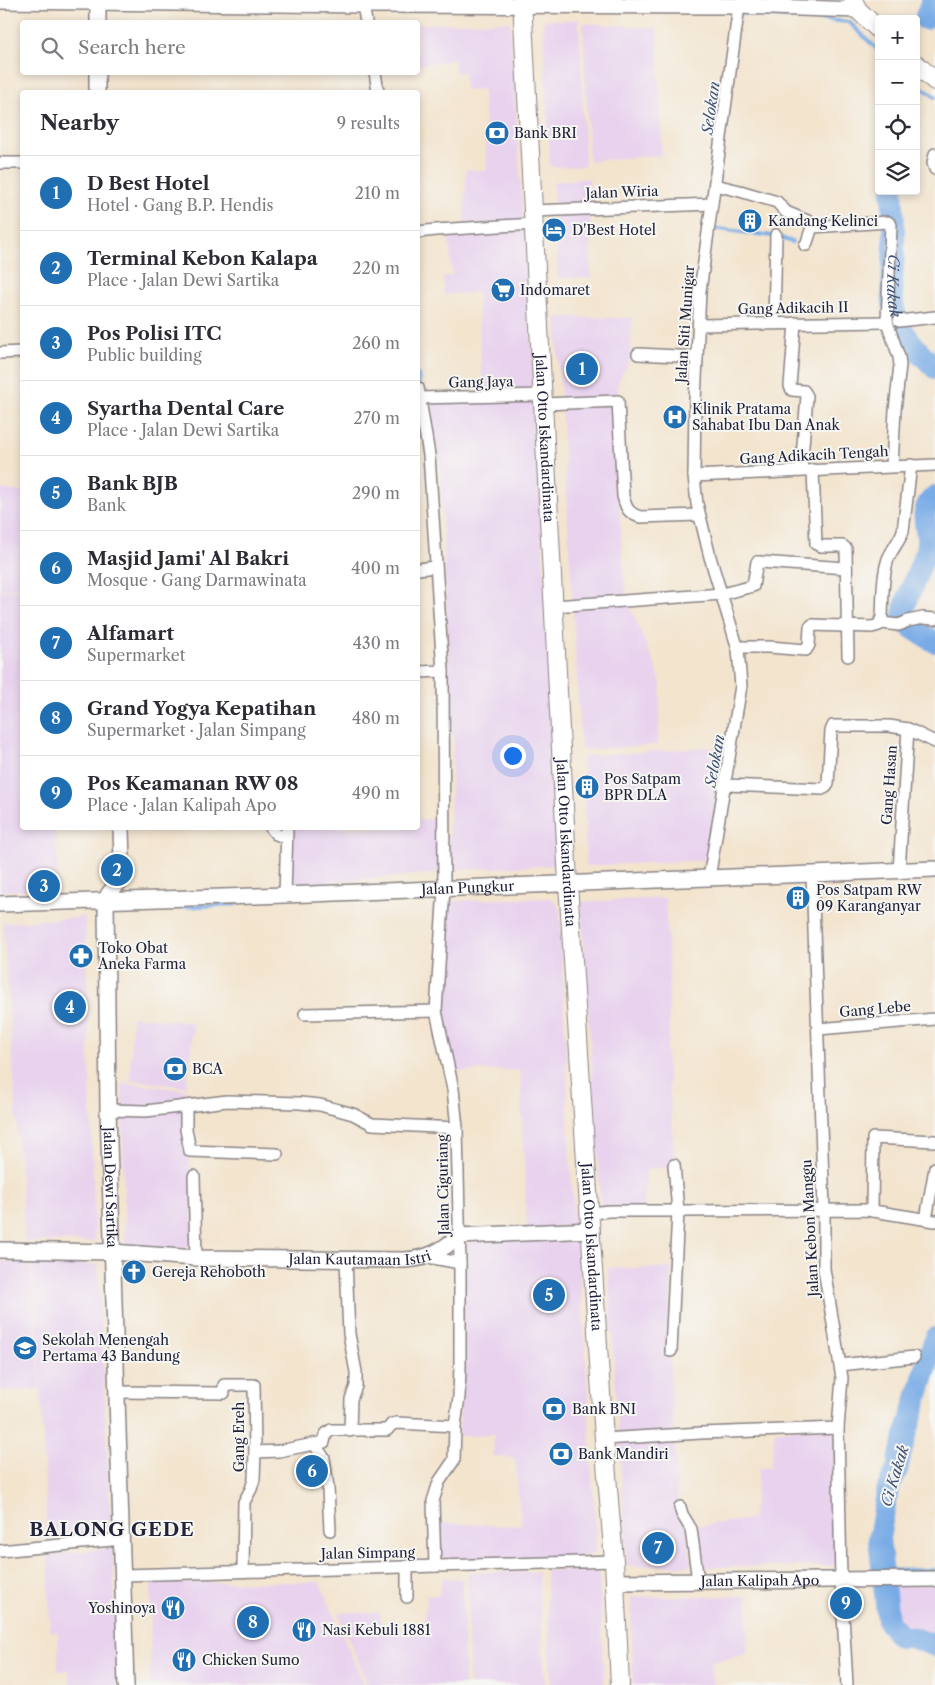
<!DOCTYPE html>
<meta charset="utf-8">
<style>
body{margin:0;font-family:"Libre Caslon Text",serif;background:#f7f7f7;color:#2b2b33}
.controls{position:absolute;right:15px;top:15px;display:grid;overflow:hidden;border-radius:5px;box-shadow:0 2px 8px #0003}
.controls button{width:45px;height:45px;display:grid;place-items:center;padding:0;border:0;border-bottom:1px solid #e1e1e2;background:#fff;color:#2b2b33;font:25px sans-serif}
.you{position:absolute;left:512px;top:755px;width:18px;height:18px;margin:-12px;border:4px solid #fff;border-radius:50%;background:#1a73e8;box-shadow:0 0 0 8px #1a73e833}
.badge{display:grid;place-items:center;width:32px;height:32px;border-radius:50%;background:#1f6fb2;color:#fff;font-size:16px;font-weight:700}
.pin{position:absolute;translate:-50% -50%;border:2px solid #fff;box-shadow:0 1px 5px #0006}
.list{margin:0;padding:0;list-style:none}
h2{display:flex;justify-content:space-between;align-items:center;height:65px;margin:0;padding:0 20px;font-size:21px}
h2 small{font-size:16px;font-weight:400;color:#7c7c81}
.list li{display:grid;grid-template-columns:32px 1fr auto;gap:15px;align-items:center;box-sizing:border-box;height:75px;padding:0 20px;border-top:1px solid #e1e1e2}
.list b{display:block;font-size:19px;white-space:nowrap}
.list p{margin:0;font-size:16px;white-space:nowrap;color:#7c7c81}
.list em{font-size:16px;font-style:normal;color:#7c7c81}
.icon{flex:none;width:28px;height:28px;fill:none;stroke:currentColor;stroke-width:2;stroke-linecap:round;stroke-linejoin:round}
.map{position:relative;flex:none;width:935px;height:1685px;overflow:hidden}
.search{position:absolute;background:#fff;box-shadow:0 2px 8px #0003;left:20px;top:20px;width:400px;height:55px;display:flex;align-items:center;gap:12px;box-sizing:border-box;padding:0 18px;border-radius:5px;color:#7c7c81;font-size:19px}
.panel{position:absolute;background:#fff;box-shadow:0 2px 8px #0003;left:20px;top:90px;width:400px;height:740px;border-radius:5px}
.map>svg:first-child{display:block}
</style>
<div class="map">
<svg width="935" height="1685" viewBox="0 0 935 1685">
<rect width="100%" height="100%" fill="#f6f6f2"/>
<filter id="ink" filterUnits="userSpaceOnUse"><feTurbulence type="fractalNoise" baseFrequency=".02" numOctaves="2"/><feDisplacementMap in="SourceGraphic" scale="10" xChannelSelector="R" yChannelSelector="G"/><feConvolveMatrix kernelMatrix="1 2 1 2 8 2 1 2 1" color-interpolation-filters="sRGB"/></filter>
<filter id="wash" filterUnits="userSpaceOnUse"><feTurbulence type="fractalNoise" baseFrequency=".0096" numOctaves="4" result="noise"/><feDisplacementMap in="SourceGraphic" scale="20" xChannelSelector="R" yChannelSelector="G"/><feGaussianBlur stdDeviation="1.12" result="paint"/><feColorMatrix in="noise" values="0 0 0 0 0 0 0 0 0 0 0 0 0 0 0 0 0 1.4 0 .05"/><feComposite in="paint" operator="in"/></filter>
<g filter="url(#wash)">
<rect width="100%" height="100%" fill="#f3e4ce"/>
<g fill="#e8d2ee">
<path d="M 543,20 L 579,20 L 585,166 L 550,167 Z"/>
<path d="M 510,22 L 523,221 L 464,224 L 466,169 L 487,171 L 483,89 L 465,90 L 464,72 L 455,72 L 454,60 L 418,65 L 418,24 Z"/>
<path d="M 583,23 L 657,28 L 662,155 L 589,161 Z"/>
<path d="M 589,178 L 591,278 L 558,278 L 553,182 Z"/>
<path d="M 525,229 L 560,865 L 448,870 L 453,744 L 440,464 L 432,427 L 423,422 L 422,396 L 483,398 L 477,292 L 444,295 L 443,277 L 452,275 L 448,230 Z"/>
<path d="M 556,317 L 632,318 L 630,360 L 619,380 L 616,422 L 621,538 L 625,588 L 631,610 L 655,665 L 661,683 L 658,745 L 581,750 Z"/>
<path d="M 0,489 L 22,492 L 22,588 L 0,589 Z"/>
<path d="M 22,590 L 22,828 L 55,828 L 59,890 L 0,891 L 0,591 Z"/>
<path d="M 730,746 L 708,860 L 586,866 L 583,756 Z"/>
<path d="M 418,819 L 440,820 L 441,873 L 288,885 L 290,828 L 418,828 Z"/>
<path d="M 550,898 L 556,902 L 560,911 L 570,1160 L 575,1226 L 527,1229 L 520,1070 L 453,1071 L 441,1015 L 447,901 Z"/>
<path d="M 665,898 L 669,963 L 669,1043 L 666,1047 L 675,1167 L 646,1169 L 644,1207 L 601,1207 L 581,902 Z"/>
<path d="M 85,917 L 95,1242 L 25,1241 L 3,923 Z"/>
<path d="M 132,1016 L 193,1023 L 191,1053 L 186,1087 L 130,1080 Z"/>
<path d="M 122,1083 L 186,1090 L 194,1248 L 125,1249 Z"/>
<path d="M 577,1235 L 586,1358 L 592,1479 L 596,1529 L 595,1553 L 579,1557 L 439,1560 L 437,1523 L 521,1526 L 515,1458 L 493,1456 L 494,1435 L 459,1436 L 465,1270 L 468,1241 Z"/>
<path d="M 0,1261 L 30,1262 L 40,1389 L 0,1391 Z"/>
<path d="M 32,1262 L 98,1265 L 111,1533 L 47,1537 L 41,1389 Z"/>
<path d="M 608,1268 L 672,1268 L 668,1332 L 678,1509 L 688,1522 L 691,1566 L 627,1566 Z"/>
<path d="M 836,1427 L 839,1566 L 697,1567 L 694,1526 L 752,1519 L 759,1468 L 770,1468 L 775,1431 Z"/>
<path d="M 113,1548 L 118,1685 L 70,1685 L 69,1670 L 58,1671 L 58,1631 L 50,1632 L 48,1555 Z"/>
<path d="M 546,1570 L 599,1571 L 604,1685 L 551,1685 Z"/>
<path d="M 468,1572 L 538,1572 L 545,1685 L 469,1685 Z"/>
<path d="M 442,1578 L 463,1579 L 464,1685 L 368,1685 L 338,1612 L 380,1613 L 381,1624 L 389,1624 L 389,1631 L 423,1631 L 427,1596 L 439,1595 Z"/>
<path d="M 320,1582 L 364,1685 L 150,1685 L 151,1583 Z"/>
<path d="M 935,1585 L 935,1642 L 910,1638 L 897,1627 L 893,1586 Z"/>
<path d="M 748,1596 L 747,1654 L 711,1662 L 713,1685 L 633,1685 L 631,1597 Z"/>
</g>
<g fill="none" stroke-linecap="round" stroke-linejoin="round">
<g stroke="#79ace6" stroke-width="4">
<path d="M 742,13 L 810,19"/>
<path d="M 818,19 L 849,22 L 879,51"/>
<path d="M 916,83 L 935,97"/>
<path d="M 711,228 L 773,236"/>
<path d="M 778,237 L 792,242"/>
<path d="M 418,375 L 419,387"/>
<path d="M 876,731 L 906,734"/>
<path d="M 112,911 L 236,904"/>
<path d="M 882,1571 L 935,1570"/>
</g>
<g stroke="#79ace6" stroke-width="22">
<path d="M 925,19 L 932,0"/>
<path id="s1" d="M 892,191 C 893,207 894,222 894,238 C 895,266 886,300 900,326 C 909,342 923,356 935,368"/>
<path d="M 935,496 C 914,515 932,529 926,550 C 923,563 900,610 903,620 C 905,625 929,638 935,642"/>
<path d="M 935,1338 L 901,1452 L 897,1470 L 888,1488 L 879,1538 L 888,1621 L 900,1637 L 910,1637 L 935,1646"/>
</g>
</g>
</g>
<g filter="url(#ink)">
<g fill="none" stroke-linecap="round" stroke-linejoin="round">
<defs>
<g id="street">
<path d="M 363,5 L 366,22"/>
<path d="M 375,72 L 378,92"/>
<path d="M 935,154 L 933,163 L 935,169"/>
<path d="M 0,163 L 22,163"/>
<path d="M 715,185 L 740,191 L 777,202 L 786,212 L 810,222 L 812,227"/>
<path d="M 533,211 L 712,204"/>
<path d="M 418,232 L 436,230 L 534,224"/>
<path d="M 805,245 L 806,245 L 812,227 L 888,222 L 891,225 L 887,322 L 899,357 L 900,365 L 895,410 L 892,466"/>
<path d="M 899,321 L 935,317"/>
<path d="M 774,323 L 776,235"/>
<path d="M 795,323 L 790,386 L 792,390 L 804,391 L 807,396 L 801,470"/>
<path d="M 699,325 L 887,322"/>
<path d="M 0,353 L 22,352"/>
<path d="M 638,354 L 697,357"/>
<path d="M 418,388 L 429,455 L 443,671 L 444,888 L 436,1011 L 453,1089 L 457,1128 L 460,1263 L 460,1366 L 459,1397 L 455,1426 L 454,1460 L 439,1482 L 433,1501 L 435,1566"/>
<path d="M 419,398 L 543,395"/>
<path d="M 543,404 L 618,401 L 623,496 C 626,508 628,513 640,517 L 699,515"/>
<path d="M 813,470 L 816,544 L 821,546 L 843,546 L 846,549 L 848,656"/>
<path d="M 694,476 L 935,465"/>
<path d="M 418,569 L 435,567"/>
<path d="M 554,606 L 722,594 L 753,586 L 757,562 L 760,562 L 846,568"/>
<path d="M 881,623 L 899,625 L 908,621 L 923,618 L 935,619"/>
<path d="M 737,647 L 769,647 L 806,650 L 809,645 L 810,627 L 812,625 L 872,627 L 879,625 L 882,617 C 883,598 882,577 888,559 C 892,549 899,542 903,531 L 911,465"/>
<path d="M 418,672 L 443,671"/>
<path d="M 908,729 L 935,742"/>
<path d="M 726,785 L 822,789 L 826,787 L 828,784 L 831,731 L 833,726 L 889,726 L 908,729 L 899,871"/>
<path d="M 271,828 L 276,834 L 286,838"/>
<path d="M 812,874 L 824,1209 L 824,1269 L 842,1378 L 838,1428 L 841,1580 L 847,1685"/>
<path d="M 709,878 L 741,686 L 738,649 L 710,557 L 697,504 L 694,476 L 695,401 L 700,291 L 739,6"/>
<path d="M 285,895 L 287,828"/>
<path d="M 305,1014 L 436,1011"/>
<path d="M 818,1029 L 935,1019"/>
<path d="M 186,1106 L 186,1129 L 190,1151 L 277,1154"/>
<path d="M 108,1110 L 146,1111 L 227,1101 L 300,1103 L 320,1105 L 353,1114 L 372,1124 L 457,1128"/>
<path d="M 674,1165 L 678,1211 L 867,1210 L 935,1221"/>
<path d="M 194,1176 L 196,1258"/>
<path d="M 872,1211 L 873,1138 L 935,1141"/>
<path d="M 590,1213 L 609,1211 L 678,1211 L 671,1351"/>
<path d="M 926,1219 L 935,1168"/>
<path d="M 428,1257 L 460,1263"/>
<path d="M 346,1260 L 349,1334 L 356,1372 L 356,1386 L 351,1399 L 350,1431"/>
<path d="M 840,1365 L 914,1357"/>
<path d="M 117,1392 L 224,1393 L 224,1385 L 254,1385 L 255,1452 L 254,1479 L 251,1489 L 244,1502 L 243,1571"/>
<path d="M 604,1439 L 701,1433 L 838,1428"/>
<path d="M 314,1444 L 324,1458 L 328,1488 L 330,1530"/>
<path d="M 255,1452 L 279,1451 L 324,1442 L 326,1434 L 331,1430 L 387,1430 L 392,1424 L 397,1423 L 455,1426"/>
<path d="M 680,1507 L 682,1514 L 691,1529 L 698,1581"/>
<path d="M 0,1551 L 122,1539"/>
<path d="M 407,1566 L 407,1597"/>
<path d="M 123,1575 L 614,1561"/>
</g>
<g id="secondary">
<path d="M 0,1 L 363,5 L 739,6 L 858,10"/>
<path d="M 98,22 L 98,3"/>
<path d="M 97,92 L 97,72"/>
<path d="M 121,828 L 122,863"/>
<path id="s2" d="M 123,875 C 120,886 108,889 106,900 L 108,1110 L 126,1685"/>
<path id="s3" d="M 0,904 L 285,895 L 935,869"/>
<path id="s4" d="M 0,1250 L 112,1252 L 196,1258 L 404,1260 C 428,1259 441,1251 459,1236 L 592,1230"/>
<path id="s5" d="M 615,1582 L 935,1579"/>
</g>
<g id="primary">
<path id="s6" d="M 522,0 L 568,883 L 604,1439 L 614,1561 L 620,1685"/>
<path d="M 853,0 L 858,10 L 879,30"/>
<path d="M 916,64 L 935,81"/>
</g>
</defs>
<use href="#street" stroke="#8a8384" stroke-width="14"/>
<use href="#secondary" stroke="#8a8384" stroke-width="18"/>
<use href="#primary" stroke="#8a8384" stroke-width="20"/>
<use href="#street" stroke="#fff" stroke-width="11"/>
<use href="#secondary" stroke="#fff" stroke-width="15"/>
<use href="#primary" stroke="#fff" stroke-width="18"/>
</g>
</g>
<defs>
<symbol id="bank-disc" viewBox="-11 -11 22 22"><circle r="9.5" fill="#1f6fb2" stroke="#f6f6f2"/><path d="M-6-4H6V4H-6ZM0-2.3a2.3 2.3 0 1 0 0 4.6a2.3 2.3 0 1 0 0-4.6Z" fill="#fff"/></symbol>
<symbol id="building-disc" viewBox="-11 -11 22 22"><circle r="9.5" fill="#1f6fb2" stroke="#f6f6f2"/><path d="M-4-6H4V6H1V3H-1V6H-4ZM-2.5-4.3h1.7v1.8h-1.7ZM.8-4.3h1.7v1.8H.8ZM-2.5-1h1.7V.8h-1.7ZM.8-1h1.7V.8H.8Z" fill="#fff"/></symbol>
<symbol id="hotel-disc" viewBox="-11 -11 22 22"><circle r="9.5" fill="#1f6fb2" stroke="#f6f6f2"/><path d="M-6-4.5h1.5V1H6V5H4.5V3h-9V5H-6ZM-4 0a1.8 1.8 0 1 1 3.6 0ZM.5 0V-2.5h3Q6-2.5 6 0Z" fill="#fff"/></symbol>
<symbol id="supermarket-disc" viewBox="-11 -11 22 22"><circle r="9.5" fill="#1f6fb2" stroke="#f6f6f2"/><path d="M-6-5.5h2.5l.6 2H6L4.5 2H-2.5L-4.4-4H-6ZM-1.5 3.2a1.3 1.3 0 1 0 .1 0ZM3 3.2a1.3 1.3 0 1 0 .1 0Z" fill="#fff"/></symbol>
<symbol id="hospital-disc" viewBox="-11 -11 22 22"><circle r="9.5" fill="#1f6fb2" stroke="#f6f6f2"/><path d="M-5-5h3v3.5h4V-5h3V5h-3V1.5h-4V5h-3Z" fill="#fff"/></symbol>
<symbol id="pharmacy-disc" viewBox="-11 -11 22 22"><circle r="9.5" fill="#1f6fb2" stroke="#f6f6f2"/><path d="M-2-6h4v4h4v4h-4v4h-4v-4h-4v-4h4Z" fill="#fff"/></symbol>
<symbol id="church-disc" viewBox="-11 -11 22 22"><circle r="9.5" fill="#1f6fb2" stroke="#f6f6f2"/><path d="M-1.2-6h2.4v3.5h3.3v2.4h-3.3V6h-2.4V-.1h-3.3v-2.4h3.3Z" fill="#fff"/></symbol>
<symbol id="school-disc" viewBox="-11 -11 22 22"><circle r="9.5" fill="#1f6fb2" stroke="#f6f6f2"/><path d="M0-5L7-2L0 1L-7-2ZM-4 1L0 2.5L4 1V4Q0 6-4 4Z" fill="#fff"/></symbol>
<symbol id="restaurant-disc" viewBox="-11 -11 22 22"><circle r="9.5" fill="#1f6fb2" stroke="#f6f6f2"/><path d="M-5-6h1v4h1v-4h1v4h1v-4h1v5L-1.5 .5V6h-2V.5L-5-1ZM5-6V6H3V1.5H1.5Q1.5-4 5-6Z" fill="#fff"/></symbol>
</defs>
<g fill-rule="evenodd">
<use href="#bank-disc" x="483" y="119" width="28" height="28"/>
<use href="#building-disc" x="736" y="207" width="28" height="28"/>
<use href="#hotel-disc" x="540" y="216" width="28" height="28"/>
<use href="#supermarket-disc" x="489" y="276" width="28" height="28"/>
<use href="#hospital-disc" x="661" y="403" width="28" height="28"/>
<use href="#building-disc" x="573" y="773" width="28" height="28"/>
<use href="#building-disc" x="784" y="884" width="28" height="28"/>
<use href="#pharmacy-disc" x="67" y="942" width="28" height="28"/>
<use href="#bank-disc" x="161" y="1055" width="28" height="28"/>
<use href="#church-disc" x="120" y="1258" width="28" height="28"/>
<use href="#school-disc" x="11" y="1334" width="28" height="28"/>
<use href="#bank-disc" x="540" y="1395" width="28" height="28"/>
<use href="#bank-disc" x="547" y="1440" width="28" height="28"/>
<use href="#restaurant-disc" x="159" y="1594" width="28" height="28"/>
<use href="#restaurant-disc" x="290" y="1616" width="28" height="28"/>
<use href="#restaurant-disc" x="170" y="1646" width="28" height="28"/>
</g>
<g text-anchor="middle" stroke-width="4" stroke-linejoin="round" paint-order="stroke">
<g font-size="14" fill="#22223b" stroke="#f6f6f2" text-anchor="start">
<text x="514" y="138">Bank BRI</text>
<text x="768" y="226">Kandang Kelinci</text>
<text x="572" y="235">D'Best Hotel</text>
<text x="520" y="295">Indomaret</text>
<text x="692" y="414">Klinik Pratama<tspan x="692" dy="16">Sahabat Ibu Dan Anak</tspan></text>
<text x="604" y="784">Pos Satpam<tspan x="604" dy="16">BPR DLA</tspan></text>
<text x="816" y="895">Pos Satpam RW<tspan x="816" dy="16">09 Karanganyar</tspan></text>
<text x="98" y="953">Toko Obat<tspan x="98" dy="16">Aneka Farma</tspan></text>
<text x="192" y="1074">BCA</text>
<text x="152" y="1277">Gereja Rehoboth</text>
<text x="42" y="1345">Sekolah Menengah<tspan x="42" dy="16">Pertama 43 Bandung</tspan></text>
<text x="572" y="1414">Bank BNI</text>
<text x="578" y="1459">Bank Mandiri</text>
<text x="156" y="1613" text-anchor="end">Yoshinoya</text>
<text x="322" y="1635">Nasi Kebuli 1881</text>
<text x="202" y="1665">Chicken Sumo</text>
</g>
<g font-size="14" fill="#22223b" stroke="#f6f6f2">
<text transform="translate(622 192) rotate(-2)" y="5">Jalan Wiria</text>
<text transform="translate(793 308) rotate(-1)" y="5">Gang Adikacih II</text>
<text transform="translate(685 324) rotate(-86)" y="5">Jalan Siti Munigar</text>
<text transform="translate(481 382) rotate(-1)" y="5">Gang Jaya</text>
<text dy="5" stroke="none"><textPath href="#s6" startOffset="439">Jalan Otto Iskandardinata</textPath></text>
<text transform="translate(814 455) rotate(-3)" y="5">Gang Adikacih Tengah</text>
<text transform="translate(889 785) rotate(-86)" y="5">Gang Hasan</text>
<text dy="5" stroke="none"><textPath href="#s6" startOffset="844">Jalan Otto Iskandardinata</textPath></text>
<text dy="5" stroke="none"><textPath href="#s3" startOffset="468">Jalan Pungkur</textPath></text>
<text transform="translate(875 1009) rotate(-5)" y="5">Gang Lebe</text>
<text transform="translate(443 1185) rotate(-91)" y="5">Jalan Ciguriang</text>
<text dy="5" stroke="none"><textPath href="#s2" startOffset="318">Jalan Dewi Sartika</textPath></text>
<text transform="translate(810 1228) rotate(-93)" y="5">Jalan Kebon Manggu</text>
<text dy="5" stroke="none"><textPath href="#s6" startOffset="1249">Jalan Otto Iskandardinata</textPath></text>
<text dy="5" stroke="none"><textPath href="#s4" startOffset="360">Jalan Kautamaan Istri</textPath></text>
<text transform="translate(239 1437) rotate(-90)" y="5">Gang Ereh</text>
<text transform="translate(368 1553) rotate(-1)" y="5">Jalan Simpang</text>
<text dy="5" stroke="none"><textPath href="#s5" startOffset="145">Jalan Kalipah Apo</textPath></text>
</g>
<g font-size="15" font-style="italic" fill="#405277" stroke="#f6f6f2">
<text transform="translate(711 108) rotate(-82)" y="5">Selokan</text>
<text dy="5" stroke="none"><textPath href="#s1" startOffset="95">Ci Kakak</textPath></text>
<text transform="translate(715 761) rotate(-80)" y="5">Selokan</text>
<text transform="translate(895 1476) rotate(-73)" y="5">Ci Kakak</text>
</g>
<g font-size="19" font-weight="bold" letter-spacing="1" fill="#22223b" stroke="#f6f6f2">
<text x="112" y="1536">BALONG GEDE</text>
</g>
</g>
</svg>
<div class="controls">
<button>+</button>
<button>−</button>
<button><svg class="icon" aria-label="locate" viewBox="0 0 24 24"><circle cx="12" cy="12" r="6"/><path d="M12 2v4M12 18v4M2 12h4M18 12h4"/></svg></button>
<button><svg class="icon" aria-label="layers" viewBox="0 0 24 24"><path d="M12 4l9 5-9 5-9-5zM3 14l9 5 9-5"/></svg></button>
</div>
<div class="you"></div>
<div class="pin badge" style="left:582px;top:369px">1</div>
<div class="pin badge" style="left:117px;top:870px">2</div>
<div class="pin badge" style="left:44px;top:886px">3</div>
<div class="pin badge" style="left:70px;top:1007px">4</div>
<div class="pin badge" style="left:549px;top:1295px">5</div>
<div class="pin badge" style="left:312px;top:1471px">6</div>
<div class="pin badge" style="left:658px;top:1548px">7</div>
<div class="pin badge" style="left:253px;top:1622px">8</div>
<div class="pin badge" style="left:846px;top:1603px">9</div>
<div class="search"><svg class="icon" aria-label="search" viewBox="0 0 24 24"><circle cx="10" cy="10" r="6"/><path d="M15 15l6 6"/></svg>Search here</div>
<section class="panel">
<h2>Nearby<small>9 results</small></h2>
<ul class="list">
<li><span class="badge">1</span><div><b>D Best Hotel</b><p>Hotel · Gang B.P. Hendis</p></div><em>210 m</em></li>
<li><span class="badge">2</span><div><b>Terminal Kebon Kalapa</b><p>Place · Jalan Dewi Sartika</p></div><em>220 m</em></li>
<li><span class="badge">3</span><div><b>Pos Polisi ITC</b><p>Public building</p></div><em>260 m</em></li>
<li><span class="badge">4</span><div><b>Syartha Dental Care</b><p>Place · Jalan Dewi Sartika</p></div><em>270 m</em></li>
<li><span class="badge">5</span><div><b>Bank BJB</b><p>Bank</p></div><em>290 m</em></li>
<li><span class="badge">6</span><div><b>Masjid Jami' Al Bakri</b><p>Mosque · Gang Darmawinata</p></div><em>400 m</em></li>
<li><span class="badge">7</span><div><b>Alfamart</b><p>Supermarket</p></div><em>430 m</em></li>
<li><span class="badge">8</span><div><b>Grand Yogya Kepatihan</b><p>Supermarket · Jalan Simpang</p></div><em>480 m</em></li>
<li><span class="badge">9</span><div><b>Pos Keamanan RW 08</b><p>Place · Jalan Kalipah Apo</p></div><em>490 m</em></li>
</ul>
</section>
</div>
